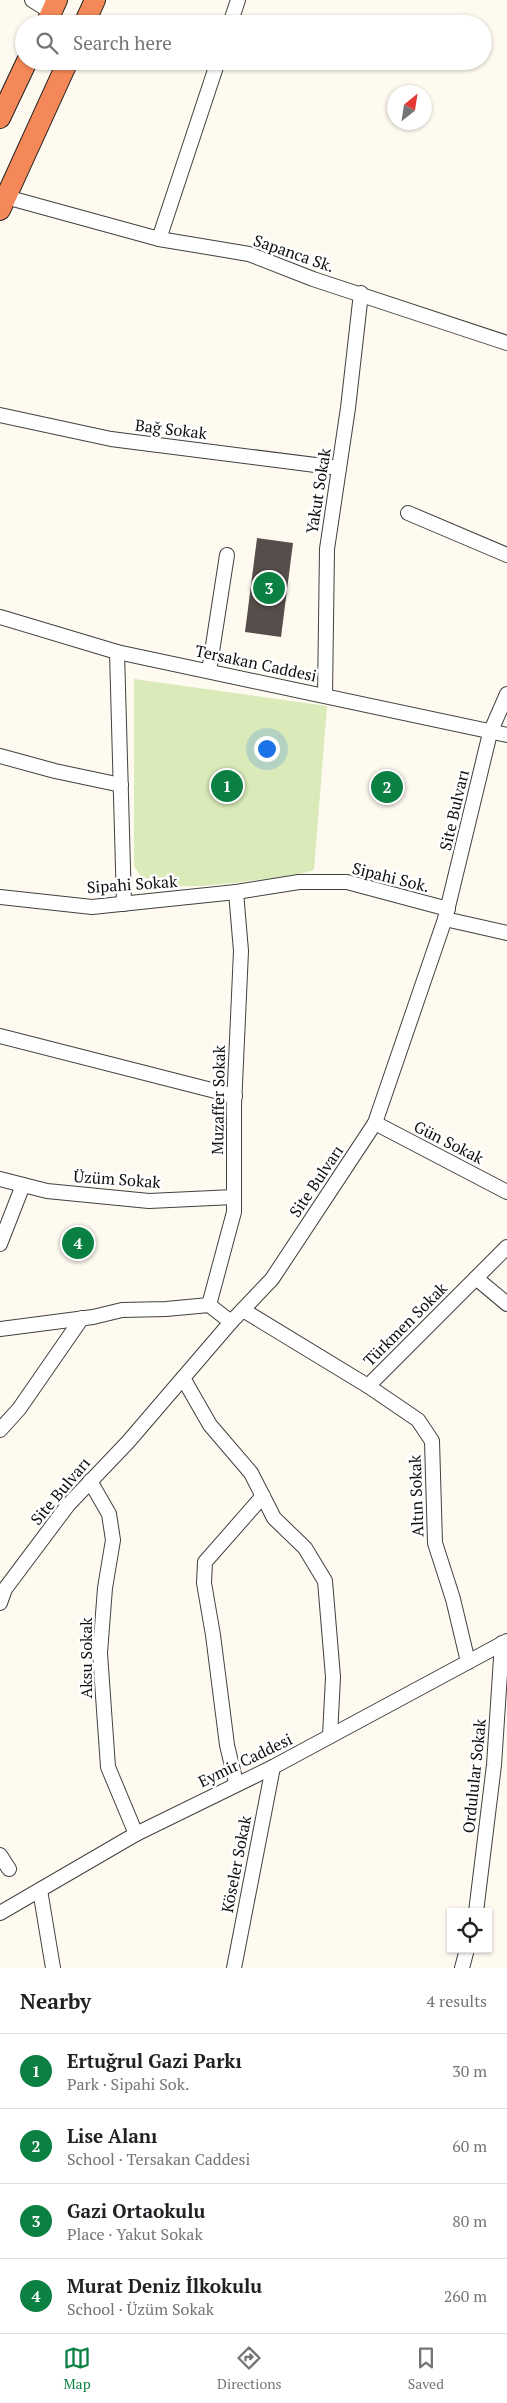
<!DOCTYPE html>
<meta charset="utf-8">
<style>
body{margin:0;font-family:"PT Serif",serif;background:#f2f2f2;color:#202124}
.controls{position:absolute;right:15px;bottom:15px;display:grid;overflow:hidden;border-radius:0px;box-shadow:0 1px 4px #0004}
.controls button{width:45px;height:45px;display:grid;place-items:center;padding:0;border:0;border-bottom:1px solid #e0e0e0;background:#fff;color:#202124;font:25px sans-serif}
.compass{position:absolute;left:387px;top:85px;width:45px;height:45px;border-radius:50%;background:#fff;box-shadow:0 1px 4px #0004;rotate:30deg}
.you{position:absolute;left:266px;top:748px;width:18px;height:18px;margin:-12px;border:4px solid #fff;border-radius:50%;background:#1a73e8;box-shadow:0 0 0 8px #1a73e833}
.badge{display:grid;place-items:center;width:32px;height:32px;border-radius:50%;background:#0b8043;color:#fff;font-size:16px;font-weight:700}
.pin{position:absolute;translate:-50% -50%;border:2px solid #fff;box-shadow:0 1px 5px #0006}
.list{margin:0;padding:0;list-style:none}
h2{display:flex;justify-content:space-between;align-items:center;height:65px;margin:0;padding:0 20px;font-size:21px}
h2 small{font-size:16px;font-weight:400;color:#757577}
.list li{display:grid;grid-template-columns:32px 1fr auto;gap:15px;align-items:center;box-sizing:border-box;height:75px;padding:0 20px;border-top:1px solid #e0e0e0}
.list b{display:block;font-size:19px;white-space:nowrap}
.list p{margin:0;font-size:16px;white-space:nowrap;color:#757577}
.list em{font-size:16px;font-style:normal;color:#757577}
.icon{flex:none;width:28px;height:28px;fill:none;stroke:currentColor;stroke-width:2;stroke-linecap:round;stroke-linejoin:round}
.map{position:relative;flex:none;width:507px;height:1968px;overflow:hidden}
.search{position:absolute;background:#fff;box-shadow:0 1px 4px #0004;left:15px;right:15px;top:15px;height:55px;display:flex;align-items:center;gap:12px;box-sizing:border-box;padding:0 18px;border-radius:28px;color:#757577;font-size:19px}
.sheet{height:365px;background:#fff}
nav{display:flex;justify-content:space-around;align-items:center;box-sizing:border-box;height:70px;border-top:1px solid #e0e0e0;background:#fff;font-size:14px;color:#757577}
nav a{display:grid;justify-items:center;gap:2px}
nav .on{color:#0b8043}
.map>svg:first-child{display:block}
</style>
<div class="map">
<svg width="507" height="1968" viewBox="0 0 507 1968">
<rect width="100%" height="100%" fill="#fffaf0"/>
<path fill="#daeab9" d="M 134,679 L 327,706 L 314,870 C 296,876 277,878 257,880 C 220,885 183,889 146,884 L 134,866 Z"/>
<path fill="#574e4b" d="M 257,538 L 293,543 L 281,637 L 245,632 Z"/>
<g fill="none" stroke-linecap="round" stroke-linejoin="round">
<defs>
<g id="minor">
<path d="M 32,0 L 51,12"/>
<path d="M 230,24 L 238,0"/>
<path d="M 6,197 L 159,239 L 249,254 L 313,279 L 507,343"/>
<path d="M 159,239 L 218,61"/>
<path d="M 0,415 L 111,439 L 339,468"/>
<path d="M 408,513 L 507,555"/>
<path d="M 0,617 L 117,652 L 507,735"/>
<path d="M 117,652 L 124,904"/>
<path d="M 209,671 L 227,555"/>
<path d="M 325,695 L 327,549 L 348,408 L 361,293"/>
<path d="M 0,756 L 55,771 L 121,785"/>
<path d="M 0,897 L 92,907 L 236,892 L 299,882 L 347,882 L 448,909"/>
<path d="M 445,919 L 507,933"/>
<path d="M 0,1036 L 235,1096"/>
<path d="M 375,1123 L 507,1192"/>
<path d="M 0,1179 L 47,1191 L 149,1201 L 234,1197"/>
<path d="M 0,1244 L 23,1185"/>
<path d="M 476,1278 L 507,1304"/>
<path d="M 209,1305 L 234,1212 L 234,1106 L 241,951 L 236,892"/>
<path d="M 243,1310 L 368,1386 L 507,1247"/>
<path d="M 0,1329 L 93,1317 L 122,1310 L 166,1309 L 209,1305 L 231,1322"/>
<path d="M 183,1378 L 210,1425 L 251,1473 L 274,1518 L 305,1548 L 325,1581 L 333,1677 L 330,1736"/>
<path d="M 368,1386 L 418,1420 L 432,1441 L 435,1543 L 453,1599 L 468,1662"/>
<path d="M 0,1430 L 19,1409 L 82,1318"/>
<path d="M 90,1481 L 109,1514 L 113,1540 L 105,1588 L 100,1653 L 108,1767 L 136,1834"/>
<path d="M 0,1603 L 5,1589 L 68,1505 L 128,1442 L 231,1322 L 272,1279 L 375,1123 L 445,919 L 490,733 L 507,694"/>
<path d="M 236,1783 L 227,1745 L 213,1635 L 204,1583 L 205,1562 L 263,1496"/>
<path d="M 0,1855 L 9,1869"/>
<path d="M 40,1890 L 53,1968"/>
<path d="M 476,1912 L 494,1765 L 502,1643"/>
<path d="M 0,1913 L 136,1834 L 273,1767 L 507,1641"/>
<path d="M 234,1968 L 273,1767"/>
<path d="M 462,1968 L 467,1949"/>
</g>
<g id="highway">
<path d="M 46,24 L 57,0"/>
<path d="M 84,24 L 95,0"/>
<path d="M 0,118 L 27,61"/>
<path d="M 0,210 L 68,61"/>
</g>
</defs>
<use href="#minor" stroke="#414141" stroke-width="16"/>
<use href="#highway" stroke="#1f1f1f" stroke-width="22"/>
<use href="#minor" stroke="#fff" stroke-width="14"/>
<use href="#highway" stroke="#f48858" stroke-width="20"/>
</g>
<g text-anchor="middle" stroke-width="5" stroke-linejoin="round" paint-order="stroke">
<g font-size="16" fill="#0e0e0e" stroke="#fff">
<text transform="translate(294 253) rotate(19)" y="6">Sapanca Sk.</text>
<text transform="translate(171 429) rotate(7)" y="6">Bağ Sokak</text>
<text transform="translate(318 491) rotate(-81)" y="6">Yakut Sokak</text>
<text transform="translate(256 663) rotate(12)" y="6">Tersakan Caddesi</text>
<text transform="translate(454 810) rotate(-77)" y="6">Site Bulvarı</text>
<text transform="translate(391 877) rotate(14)" y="6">Sipahi Sok.</text>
<text transform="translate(132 884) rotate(-4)" y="6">Sipahi Sokak</text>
<text transform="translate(218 1100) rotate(-89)" y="6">Muzaffer Sokak</text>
<text transform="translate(449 1142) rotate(27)" y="6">Gün Sokak</text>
<text transform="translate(117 1179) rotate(4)" y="6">Üzüm Sokak</text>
<text transform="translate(316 1181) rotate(-56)" y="6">Site Bulvarı</text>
<text transform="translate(405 1324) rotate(-45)" y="6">Türkmen Sokak</text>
<text transform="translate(60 1491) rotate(-50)" y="6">Site Bulvarı</text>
<text transform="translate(416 1496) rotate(-92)" y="6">Altın Sokak</text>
<text transform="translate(86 1658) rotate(-90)" y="6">Aksu Sokak</text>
<text transform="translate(245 1760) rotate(-26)" y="6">Eymir Caddesi</text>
<text transform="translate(474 1776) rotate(-84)" y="6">Ordulular Sokak</text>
<text transform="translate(236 1864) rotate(-79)" y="6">Köseler Sokak</text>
</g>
</g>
</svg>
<div class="controls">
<button><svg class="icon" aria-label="locate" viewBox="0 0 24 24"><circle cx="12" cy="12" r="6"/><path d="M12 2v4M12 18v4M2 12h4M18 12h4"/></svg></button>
</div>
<svg class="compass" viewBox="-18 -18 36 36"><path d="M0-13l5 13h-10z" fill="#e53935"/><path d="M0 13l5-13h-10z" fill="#757577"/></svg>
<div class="you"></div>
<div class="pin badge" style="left:227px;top:786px">1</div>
<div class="pin badge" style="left:387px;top:787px">2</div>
<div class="pin badge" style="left:269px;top:588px">3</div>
<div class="pin badge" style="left:78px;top:1243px">4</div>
<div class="search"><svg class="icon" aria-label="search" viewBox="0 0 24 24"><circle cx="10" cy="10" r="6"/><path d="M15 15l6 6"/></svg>Search here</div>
</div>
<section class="sheet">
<h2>Nearby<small>4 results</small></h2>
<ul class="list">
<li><span class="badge">1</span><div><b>Ertuğrul Gazi Parkı</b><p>Park · Sipahi Sok.</p></div><em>30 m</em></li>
<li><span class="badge">2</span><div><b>Lise Alanı</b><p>School · Tersakan Caddesi</p></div><em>60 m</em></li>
<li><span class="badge">3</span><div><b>Gazi Ortaokulu</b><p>Place · Yakut Sokak</p></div><em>80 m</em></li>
<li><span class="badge">4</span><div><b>Murat Deniz İlkokulu</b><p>School · Üzüm Sokak</p></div><em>260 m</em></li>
</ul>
</section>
<nav>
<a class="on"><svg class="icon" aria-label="map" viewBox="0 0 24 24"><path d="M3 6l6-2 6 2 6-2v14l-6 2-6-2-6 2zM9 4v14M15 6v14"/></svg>Map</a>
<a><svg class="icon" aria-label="directions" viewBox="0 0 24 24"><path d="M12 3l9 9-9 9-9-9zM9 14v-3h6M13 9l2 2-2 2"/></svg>Directions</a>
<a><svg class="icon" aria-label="saved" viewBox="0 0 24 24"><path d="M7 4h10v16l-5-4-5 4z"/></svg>Saved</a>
</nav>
